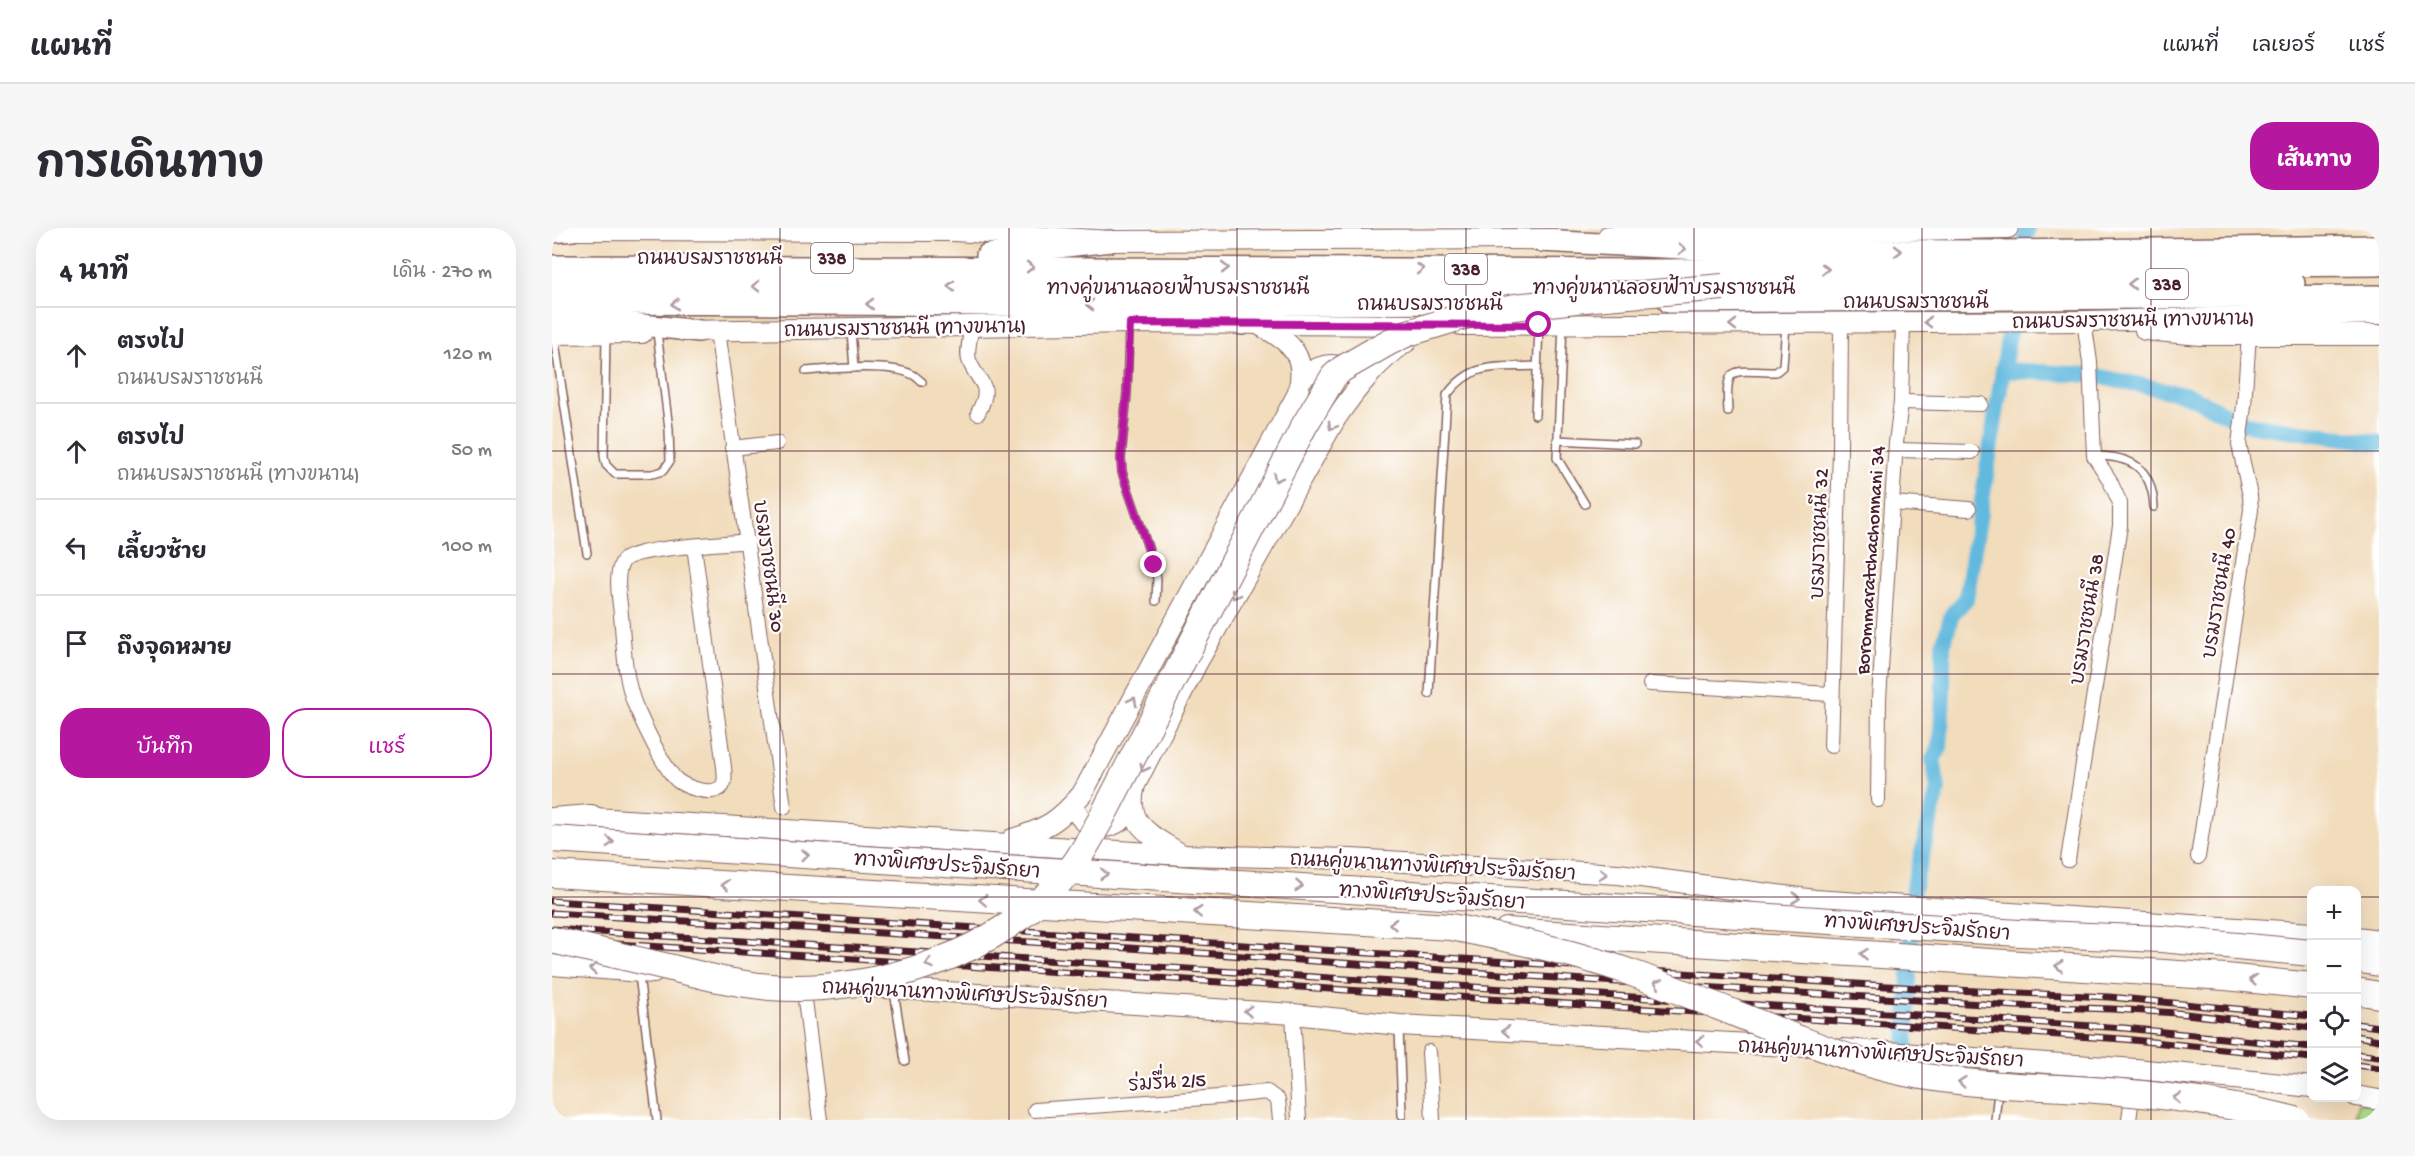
<!DOCTYPE html>
<html lang="th">
<meta charset="utf-8">
<style>
body{margin:0;font-family:"Gochi Hand","Playpen Sans Thai",sans-serif;background:#f7f7f7;color:#2b2b33}
.controls{position:absolute;right:18px;bottom:18px;display:grid;overflow:hidden;border-radius:12px;box-shadow:0 6px 24px #0002}
.controls button{width:54px;height:54px;display:grid;place-items:center;padding:0;border:0;border-bottom:2px solid #e1e1e2;background:#fff;color:#2b2b33;font:30px sans-serif}
.stop{position:absolute;width:18px;height:18px;margin:-14px;border:4px solid #b5179e;border-radius:50%;background:#fff}
.stop.end{background:#b5179e;border-color:#fff;box-shadow:0 2px 6px #0008}
.list{margin:0;padding:0;list-style:none}
h2{display:flex;justify-content:space-between;align-items:center;height:78px;margin:0;padding:0 24px;font-size:26px}
h2 small{font-size:20px;font-weight:400;color:#7c7c81}
.list li{display:grid;grid-template-columns:39px 1fr auto;gap:18px;align-items:center;box-sizing:border-box;height:96px;padding:0 24px;border-top:2px solid #e1e1e2}
.list b{display:block;font-size:22px;white-space:nowrap}
.list p{margin:0;font-size:20px;white-space:nowrap;color:#7c7c81}
.list em{font-size:20px;font-style:normal;color:#7c7c81}
.actions{display:flex;gap:12px;padding:18px 24px}
.actions a{flex:1;padding:14px 0;border:2px solid #b5179e;border-radius:24px;text-align:center;font-size:21px;color:#b5179e}
.actions .main{background:#b5179e;color:#fff}
.icon{flex:none;width:33px;height:33px;fill:none;stroke:currentColor;stroke-width:2;stroke-linecap:round;stroke-linejoin:round}
.map{position:relative;flex:none;width:1827px;height:892px;overflow:hidden;border-radius:24px}
header{display:flex;align-items:center;gap:36px;box-sizing:border-box;height:84px;padding:0 30px;background:#fff;border-bottom:2px solid #e1e1e2}
header strong{font-size:28px}
nav{display:flex;gap:33px;margin-inline-start:auto;font-size:21px}
.intro{display:flex;align-items:center;justify-content:space-between;box-sizing:border-box;height:144px;padding:0 36px}
h1{margin:0;font-size:42px}
.button{padding:15px 27px;border-radius:24px;background:#b5179e;color:#fff;font-size:21px;font-weight:700}
main{display:flex;gap:36px;padding:0 36px}
aside{flex:1;background:#fff;border-radius:24px;box-shadow:0 6px 24px #0002}
.map>svg:first-child{display:block}
</style>
<header>
<strong>แผนที่</strong>
<nav><a>แผนที่</a><a>เลเยอร์</a><a>แชร์</a></nav>
</header>
<div class="intro"><h1>การเดินทาง</h1><a class="button">เส้นทาง</a></div>
<main>
<aside>
<h2>4 นาที<small>เดิน · 270 m</small></h2>
<ul class="list">
<li><svg class="icon" aria-label="ahead" viewBox="0 0 24 24"><path d="M12 20V5M6 11l6-6 6 6"/></svg><div><b>ตรงไป</b><p>ถนนบรมราชชนนี</p></div><em>120 m</em></li>
<li><svg class="icon" aria-label="ahead" viewBox="0 0 24 24"><path d="M12 20V5M6 11l6-6 6 6"/></svg><div><b>ตรงไป</b><p>ถนนบรมราชชนนี (ทางขนาน)</p></div><em>50 m</em></li>
<li><svg class="icon" aria-label="left" viewBox="0 0 24 24"><path d="M17 20v-9H6M10 6l-5 5 5 5"/></svg><div><b>เลี้ยวซ้าย</b></div><em>100 m</em></li>
<li><svg class="icon" aria-label="arrive" viewBox="0 0 24 24"><path d="M6 21V4h12l-3 4 3 4H6"/></svg><div><b>ถึงจุดหมาย</b></div></li>
</ul>
<div class="actions"><a class="main">บันทึก</a><a>แชร์</a></div>
</aside>
<div class="map">
<svg width="1827" height="892" viewBox="0 0 1827 892">
<rect width="100%" height="100%" fill="#fff"/>
<filter id="ink" filterUnits="userSpaceOnUse"><feTurbulence type="fractalNoise" baseFrequency=".0167" numOctaves="2"/><feDisplacementMap in="SourceGraphic" scale="12" xChannelSelector="R" yChannelSelector="G"/><feConvolveMatrix kernelMatrix="1 2 1 2 8 2 1 2 1" color-interpolation-filters="sRGB"/></filter>
<filter id="wash" filterUnits="userSpaceOnUse"><feTurbulence type="fractalNoise" baseFrequency=".008" numOctaves="4" result="noise"/><feDisplacementMap in="SourceGraphic" scale="24" xChannelSelector="R" yChannelSelector="G"/><feGaussianBlur stdDeviation="1.35" result="paint"/><feColorMatrix in="noise" values="0 0 0 0 0 0 0 0 0 0 0 0 0 0 0 0 0 1.4 0 .05"/><feComposite in="paint" operator="in"/></filter>
<g filter="url(#wash)">
<rect width="100%" height="100%" fill="#f1dcbb"/>
<path fill="#aad986" stroke="#7a7c58" stroke-width="1.5" d="M 1806,874 L 1827,878 L 1827,892 L 1812,892 L 1803,885 Z"/>
<g fill="none" stroke-linecap="round" stroke-linejoin="round">
<g stroke="#62b9de" stroke-width="16">
<path d="M 1470,34 L 1476,0"/>
<path d="M 1465,60 L 1451,142 L 1540,147 L 1636,167 L 1694,196 L 1827,215"/>
<path d="M 1353,837 L 1361,661 L 1386,561 L 1381,531 L 1388,520 L 1391,465 L 1391,417 L 1400,386 L 1414,371 L 1451,142"/>
</g>
</g>
</g>
<g filter="url(#ink)">
<g fill="none" stroke-linecap="round" stroke-linejoin="round">
<defs>
<g id="lane">
<path d="M 577,97 L 575,165 L 569,230 L 570,244 L 602,337 L 605,351 L 604,373"/>
<path d="M 1011,97 L 1005,230 L 1033,276"/>
<path d="M 299,103 L 302,140"/>
<path d="M 54,107 L 52,228 L 54,237 L 63,246 L 100,246 L 111,243 L 118,233 L 117,201 L 105,104"/>
<path d="M 2,108 L 35,325"/>
<path d="M 254,143 C 280,141 336,135 359,146 C 363,147 367,152 370,154"/>
<path d="M 1176,184 C 1173,134 1180,144 1224,144 L 1231,138 L 1234,96"/>
<path d="M 983,187 L 987,100"/>
<path d="M 1005,212 L 1083,216"/>
<path d="M 1542,228 C 1579,228 1600,239 1602,279"/>
<path d="M 877,466 L 895,167 C 921,132 947,140 985,138"/>
<path d="M 87,747 L 105,892"/>
<path d="M 342,763 L 353,833"/>
<path d="M 847,800 L 850,887"/>
<path d="M 1443,892 L 1449,833"/>
</g>
<g id="street">
<path d="M 420,97 C 419,107 414,123 417,132 C 426,157 442,154 426,185"/>
<path d="M 165,103 L 232,579"/>
<path d="M 1349,174 L 1429,176"/>
<path d="M 180,220 L 225,215"/>
<path d="M 1345,222 L 1420,224"/>
<path d="M 1340,275 L 1417,281"/>
<path d="M 142,318 L 172,539 C 173,550 175,561 160,563 C 150,564 134,559 126,553 C 113,543 90,493 83,477 C 72,449 72,418 69,387 C 68,372 62,346 71,333 C 82,319 174,316 196,313"/>
<path d="M 1098,456 L 1280,466"/>
<path d="M 1279,518 L 1288,222 L 1289,96"/>
<path d="M 1326,572 L 1327,471 L 1344,215 L 1349,174 L 1351,95"/>
<path d="M 1646,629 L 1699,282 L 1698,268 L 1687,216 L 1692,178 L 1697,107"/>
<path d="M 1516,632 L 1568,298 L 1568,275 L 1557,251 L 1542,228 L 1538,134 L 1532,93"/>
<path d="M 251,756 L 268,892"/>
<path d="M 741,786 L 747,892"/>
<path d="M 877,824 L 881,892"/>
<path d="M 483,882 L 667,869 L 715,864 L 726,872 L 728,892"/>
<path d="M 1577,892 L 1581,861"/>
</g>
<g id="secondary">
<path d="M 4,2 L 403,3 L 559,13 L 1003,11"/>
<path d="M 1056,8 L 1456,0"/>
<path d="M 909,97 L 1532,93 L 1827,86"/>
<path d="M 1593,102 L 1649,107 L 1827,107"/>
<path d="M 132,103 L 578,95 L 870,97"/>
<path d="M 0,106 L 90,105"/>
<path d="M 750,151 C 761,139 784,130 797,145"/>
<path d="M 521,577 C 534,608 561,604 580,582"/>
<path d="M 27,589 L 630,627 L 799,631 L 1066,646 L 1263,672 L 1760,705"/>
<path d="M 460,611 C 494,601 507,593 530,566 L 745,167 C 756,129 741,115 709,98"/>
<path d="M 629,626 C 600,607 572,598 583,557 L 645,435 L 784,190 C 804,161 825,134 854,114"/>
<path d="M 1804,709 L 1827,712"/>
<path d="M 0,737 L 102,745"/>
<path d="M 317,759 L 741,786 L 847,797 L 1254,819"/>
<path d="M 1290,821 L 1584,841 L 1760,859"/>
<path d="M 1804,868 L 1827,872"/>
</g>
<g id="primary">
<path d="M 0,4 L 21,2"/>
<path d="M 987,13 L 1172,22 L 1445,23 L 1827,18"/>
<path d="M 435,27 L 559,13"/>
<path d="M 0,38 L 1099,42 L 1827,37"/>
<path d="M 0,58 L 1049,60"/>
<path d="M 1156,59 L 1742,55"/>
<path d="M 1117,74 L 1827,68"/>
<path d="M 0,75 L 502,77 L 938,75"/>
<path d="M 0,92 L 42,92 L 147,103"/>
<path d="M 690,96 L 727,79"/>
</g>
<g id="highway">
<path d="M 0,593 L 39,590"/>
<path d="M 955,703 L 1674,749 L 1760,758"/>
<path d="M 1804,731 L 1827,735"/>
<path d="M 1804,763 L 1827,767"/>
</g>
</defs>
<use href="#lane" stroke="#84615d" stroke-width="10"/>
<use href="#street" stroke="#84615d" stroke-width="16"/>
<use href="#secondary" stroke="#84615d" stroke-width="22"/>
<use href="#primary" stroke="#84615d" stroke-width="24"/>
<use href="#highway" stroke="#84615d" stroke-width="28"/>
<use href="#lane" stroke="#fff" stroke-width="7"/>
<use href="#street" stroke="#fff" stroke-width="14"/>
<use href="#secondary" stroke="#fff" stroke-width="20"/>
<use href="#primary" stroke="#fff" stroke-width="21"/>
<use href="#highway" stroke="#fff" stroke-width="26"/>
<defs>
<g id="rail">
<path d="M 0,673 L 1382,761 L 1557,769 L 1760,788"/>
<path d="M 0,685 L 577,720 L 1033,752 L 1464,778 L 1560,781 L 1625,785 L 1760,800"/>
<path d="M 0,701 L 1572,800 L 1760,819"/>
<path d="M 0,712 L 1571,811 L 1760,830"/>
<path d="M 1804,796 L 1827,799"/>
<path d="M 1804,808 L 1827,812"/>
<path d="M 1804,826 L 1827,829"/>
<path d="M 1804,837 L 1827,840"/>
</g>
</defs>
<use href="#rail" stroke="#4a1f2b" stroke-width="7"/>
<use href="#rail" stroke="#fff" stroke-width="4.5" stroke-dasharray="14" stroke-linecap="butt"/>
<defs>
<g id="highway-bridge">
<path d="M 0,611 L 1467,705 L 1609,711 L 1760,725"/>
<path d="M 0,646 L 899,699 C 964,712 1027,725 1088,748 C 1136,766 1184,786 1232,805 C 1266,818 1299,832 1335,841 C 1412,860 1491,857 1569,864 C 1628,869 1687,878 1744,892"/>
<path d="M 0,712 C 40,721 80,731 120,740 C 152,748 184,756 218,759 C 321,767 450,726 517,643 C 529,629 538,610 548,593 L 752,198 L 782,148 L 790,141 L 837,114 L 856,105 L 912,88 L 963,79 L 1042,70 L 1171,59"/>
</g>
</defs>
<use href="#highway-bridge" stroke="#84615d" stroke-width="28" stroke-linecap="butt"/>
<use href="#highway-bridge" stroke="#fff" stroke-width="26"/>
</g>
<defs><path id="oneway-chevron" d="M-2-3.5L2.5 0L-2 3.5" fill="none" stroke-width="1.6" stroke-linecap="round" stroke-linejoin="round" transform="scale(1.5)"/></defs>
<g stroke="#ae9aa0">
<use href="#oneway-chevron" transform="translate(1130 21) rotate(2)"/>
<use href="#oneway-chevron" transform="translate(1346 23)"/>
<use href="#oneway-chevron" transform="translate(478 39)"/>
<use href="#oneway-chevron" transform="translate(673 40)"/>
<use href="#oneway-chevron" transform="translate(868 41)"/>
<use href="#oneway-chevron" transform="translate(1273 41)"/>
<use href="#oneway-chevron" transform="translate(1580 56) rotate(180)"/>
<use href="#oneway-chevron" transform="translate(204 58) rotate(-180)"/>
<use href="#oneway-chevron" transform="translate(399 58) rotate(-180)"/>
<use href="#oneway-chevron" transform="translate(123 76) rotate(-180)"/>
<use href="#oneway-chevron" transform="translate(318 76) rotate(-180)"/>
<use href="#oneway-chevron" transform="translate(538 77) rotate(180)"/>
<use href="#oneway-chevron" transform="translate(1376 94) rotate(179)"/>
<use href="#oneway-chevron" transform="translate(1181 97) rotate(180)"/>
<use href="#oneway-chevron" transform="translate(780 198) rotate(120)"/>
<use href="#oneway-chevron" transform="translate(725 250) rotate(117)"/>
<use href="#oneway-chevron" transform="translate(683 367) rotate(120)"/>
<use href="#oneway-chevron" transform="translate(581 473) rotate(-62)"/>
<use href="#oneway-chevron" transform="translate(592 540) rotate(117)"/>
<use href="#oneway-chevron" transform="translate(58 614) rotate(4)"/>
<use href="#oneway-chevron" transform="translate(253 627) rotate(4)"/>
<use href="#oneway-chevron" transform="translate(552 646) rotate(4)"/>
<use href="#oneway-chevron" transform="translate(1051 646) rotate(3)"/>
<use href="#oneway-chevron" transform="translate(173 657) rotate(-177)"/>
<use href="#oneway-chevron" transform="translate(747 658) rotate(4)"/>
<use href="#oneway-chevron" transform="translate(1244 670) rotate(7)"/>
<use href="#oneway-chevron" transform="translate(431 672) rotate(-177)"/>
<use href="#oneway-chevron" transform="translate(646 684) rotate(-177)"/>
<use href="#oneway-chevron" transform="translate(841 696) rotate(-177)"/>
<use href="#oneway-chevron" transform="translate(1312 726) rotate(-176)"/>
<use href="#oneway-chevron" transform="translate(377 736) rotate(162)"/>
<use href="#oneway-chevron" transform="translate(1507 738) rotate(-176)"/>
<use href="#oneway-chevron" transform="translate(41 741) rotate(-176)"/>
<use href="#oneway-chevron" transform="translate(1701 752) rotate(-174)"/>
<use href="#oneway-chevron" transform="translate(1106 755) rotate(-159)"/>
<use href="#oneway-chevron" transform="translate(696 783) rotate(-176)"/>
<use href="#oneway-chevron" transform="translate(954 803) rotate(-177)"/>
<use href="#oneway-chevron" transform="translate(1148 813) rotate(-177)"/>
<use href="#oneway-chevron" transform="translate(1410 854) rotate(-174)"/>
<use href="#oneway-chevron" transform="translate(1625 870) rotate(-174)"/>
</g>
</g>
<g fill="none" stroke-linecap="round" stroke-linejoin="round" filter="url(#ink)">
<path stroke="#b5179e" stroke-width="8" d="M 602,337 L 570,244 L 569,230 L 575,165 L 578,95 L 987,97"/>
</g>
<path fill="none" stroke="#4a1f2b" stroke-width="1.5" stroke-opacity="0.55" d="M 228,0 L 228,892M 457,0 L 457,892M 685,0 L 685,892M 914,0 L 914,892M 1142,0 L 1142,892M 1370,0 L 1370,892M 1599,0 L 1599,892M 0,223 L 1827,223M 0,446 L 1827,446M 0,669 L 1760,669M 1804,669 L 1827,669"/>
<g text-anchor="middle" stroke-width="4.5" stroke-linejoin="round" paint-order="stroke">
<g fill="#fff" stroke="#80626b" stroke-width="1.5">
<rect x="259" y="15" width="42" height="30" rx="4.5"/>
<rect x="893" y="26" width="42" height="30" rx="4.5"/>
<rect x="1594" y="41" width="42" height="30" rx="4.5"/>
</g>
<g font-size="18" font-weight="bold" fill="#4a1f2b">
<text x="280" y="36">338</text>
<text x="914" y="47">338</text>
<text x="1615" y="62">338</text>
</g>
<g font-size="20" fill="#4a1f2b" stroke="#fff">
<text x="158" y="36">ถนนบรมราชชนนี</text>
<text x="626" y="66">ทางคู่ขนานลอยฟ้าบรมราชชนนี</text>
<text x="1112" y="66">ทางคู่ขนานลอยฟ้าบรมราชชนนี</text>
<text x="1364" y="80">ถนนบรมราชชนนี</text>
<text x="878" y="82">ถนนบรมราชชนนี</text>
<text transform="translate(1581 91) rotate(-1)" y="7">ถนนบรมราชชนนี (ทางขนาน)</text>
<text transform="translate(353 99) rotate(-1)" y="7">ถนนบรมราชชนนี (ทางขนาน)</text>
<text transform="translate(1266 306) rotate(-88)" y="7">บรมราชชนนี 32</text>
<text transform="translate(1317 332) rotate(-86)" y="7">Borommaratchachonnani 34</text>
<text transform="translate(218 338) rotate(82)" y="7">บรมราชชนนี 30</text>
<text transform="translate(1666 365) rotate(-81)" y="7">บรมราชชนนี 40</text>
<text transform="translate(1534 391) rotate(-81)" y="7">บรมราชชนนี 38</text>
<text transform="translate(395 636) rotate(4)" y="7">ทางพิเศษประจิมรัถยา</text>
<text transform="translate(881 637) rotate(3)" y="7">ถนนคู่ขนานทางพิเศษประจิมรัถยา</text>
<text transform="translate(880 667) rotate(4)" y="7">ทางพิเศษประจิมรัถยา</text>
<text transform="translate(1365 698) rotate(4)" y="7">ทางพิเศษประจิมรัถยา</text>
<text transform="translate(413 765) rotate(3)" y="7">ถนนคู่ขนานทางพิเศษประจิมรัถยา</text>
<text transform="translate(1329 824) rotate(3)" y="7">ถนนคู่ขนานทางพิเศษประจิมรัถยา</text>
<text transform="translate(615 853) rotate(-4)" y="7">ร่มรื่น 2/5</text>
</g>
</g>
</svg>
<div class="controls">
<button>+</button>
<button>−</button>
<button><svg class="icon" aria-label="locate" viewBox="0 0 24 24"><circle cx="12" cy="12" r="6"/><path d="M12 2v4M12 18v4M2 12h4M18 12h4"/></svg></button>
<button><svg class="icon" aria-label="layers" viewBox="0 0 24 24"><path d="M12 4l9 5-9 5-9-5zM3 14l9 5 9-5"/></svg></button>
</div>
<div class="stop" style="left:987px;top:97px"></div>
<div class="stop end" style="left:602px;top:337px"></div>
</div>
</main>
